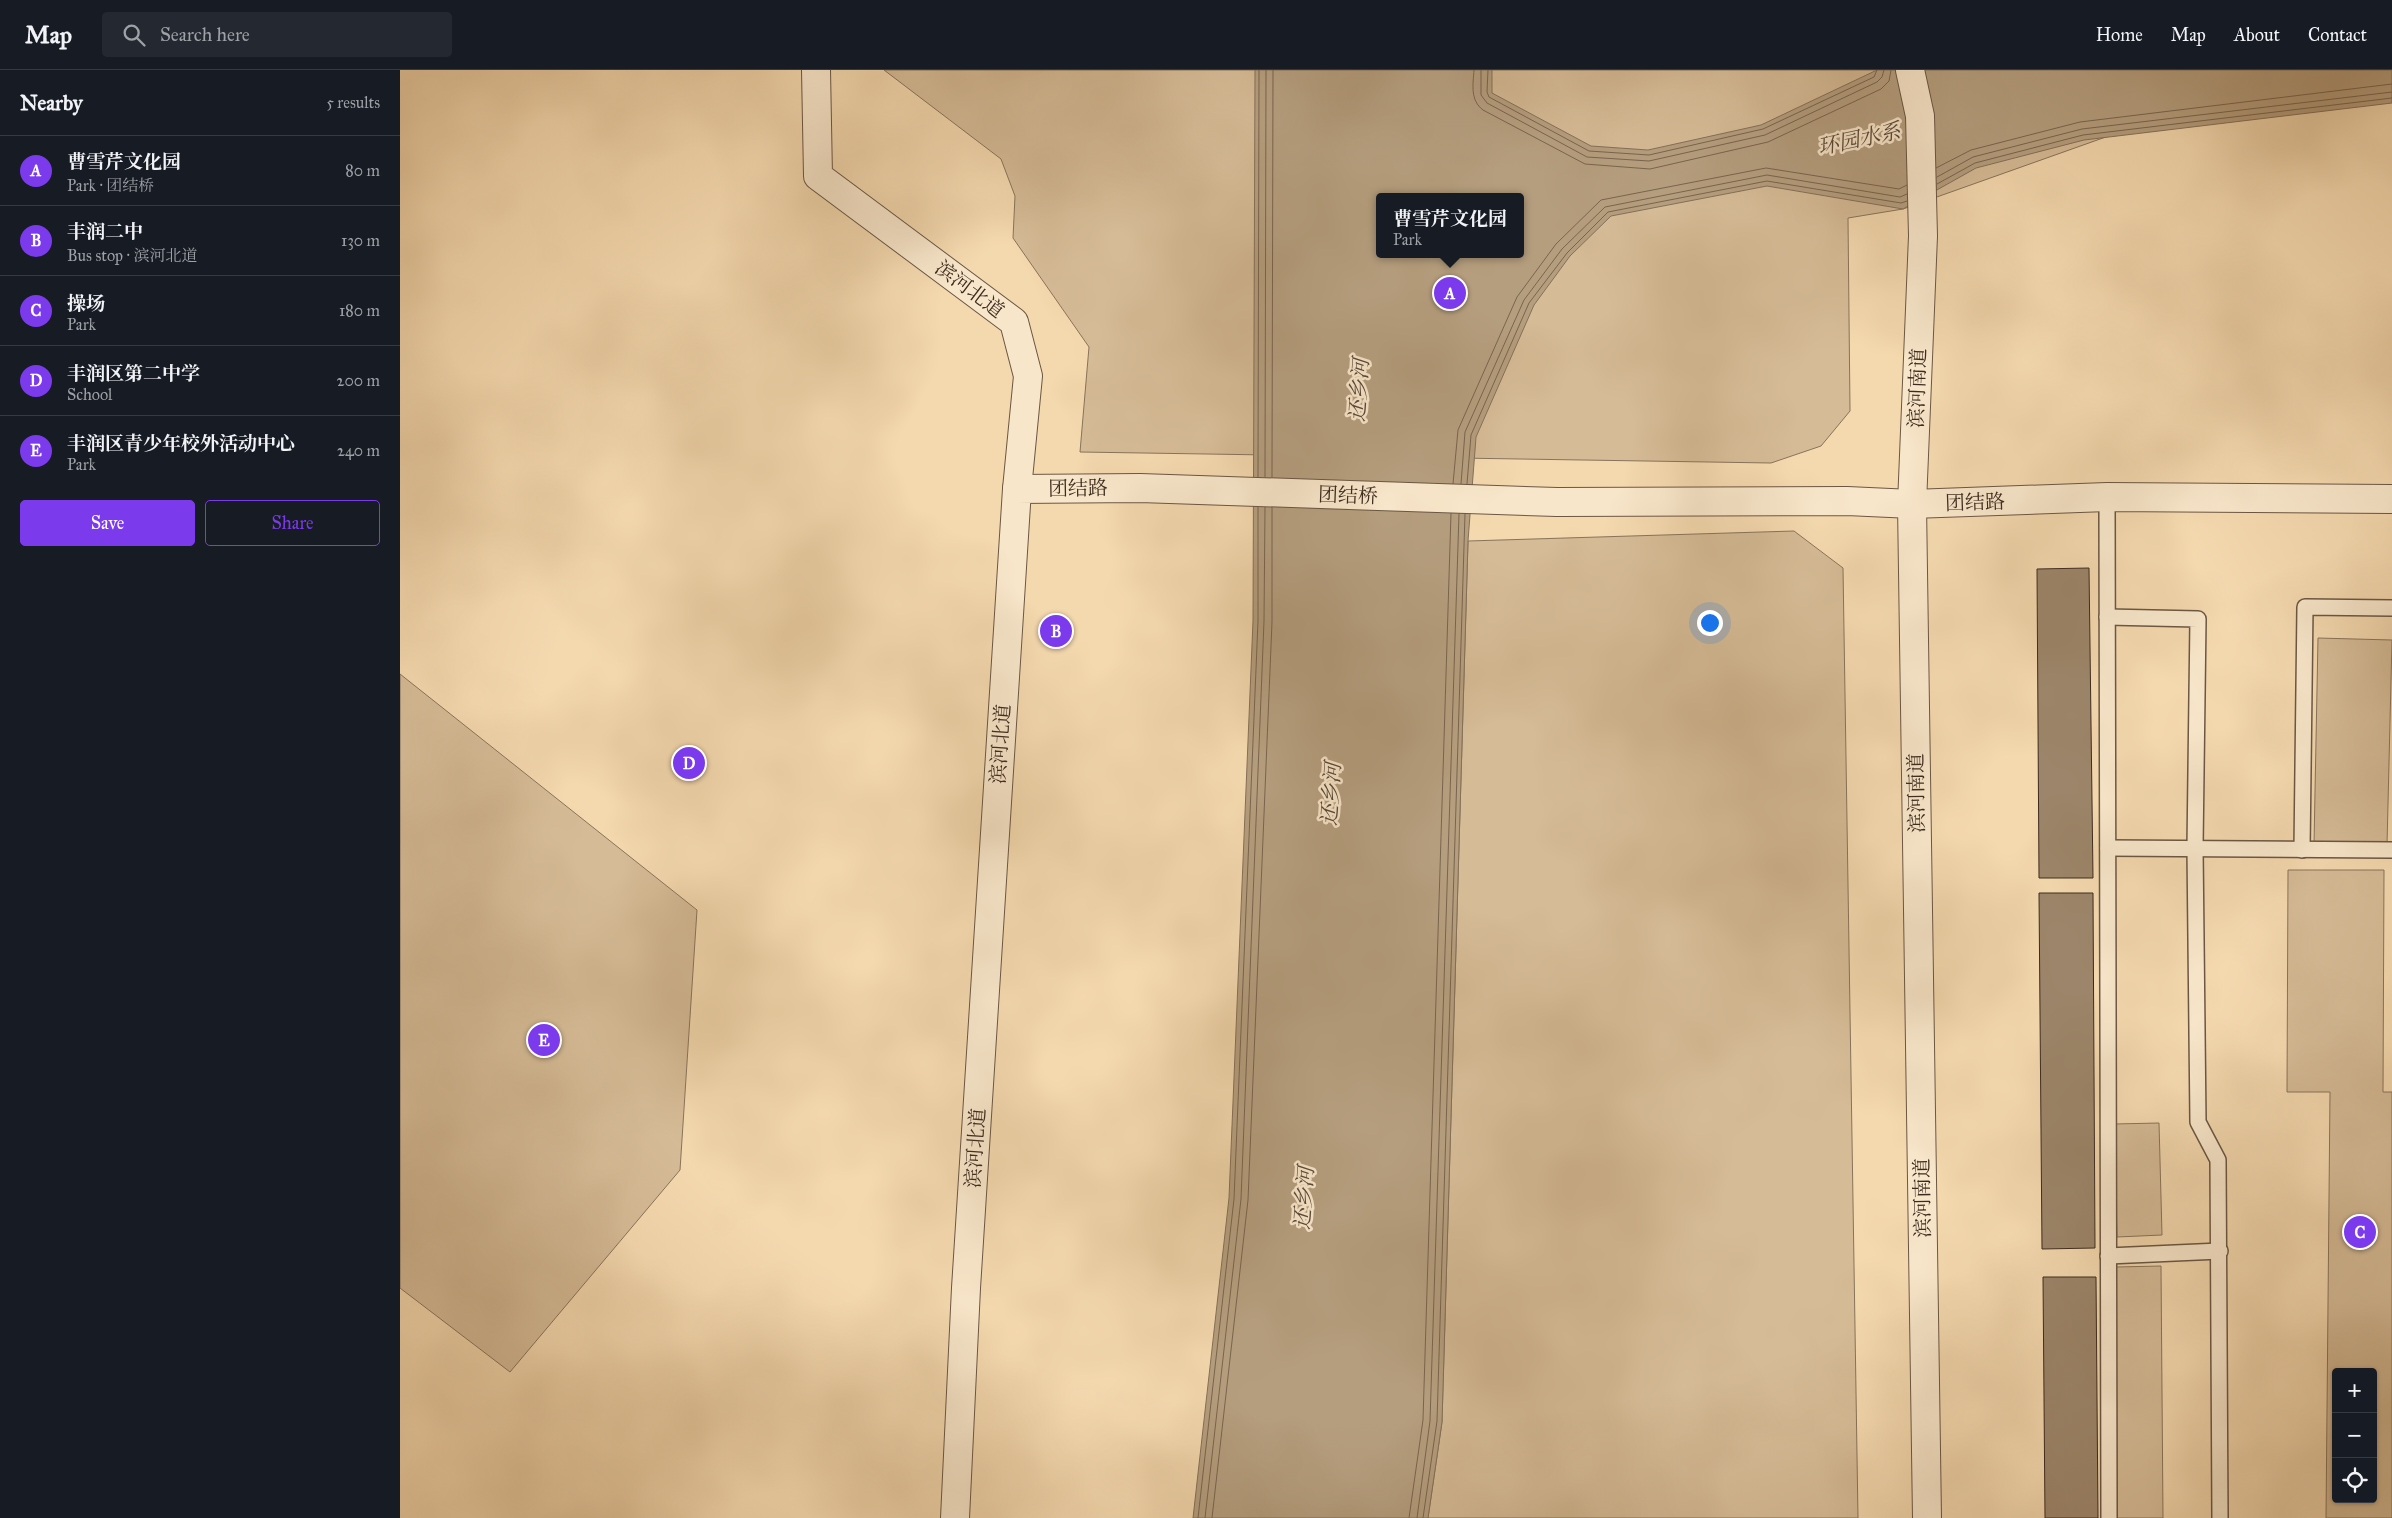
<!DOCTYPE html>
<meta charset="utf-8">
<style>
body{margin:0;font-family:"IM FELL Great Primer","Noto Serif SC",serif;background:#242831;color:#f1f3f6}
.controls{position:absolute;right:15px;bottom:15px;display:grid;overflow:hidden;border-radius:5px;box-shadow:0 1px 4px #0004}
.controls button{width:45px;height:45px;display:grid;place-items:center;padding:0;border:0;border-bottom:1px solid #363941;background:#171b24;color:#f1f3f6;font:25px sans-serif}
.you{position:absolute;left:1309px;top:552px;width:18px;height:18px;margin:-12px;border:4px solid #fff;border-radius:50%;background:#1a73e8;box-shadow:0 0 0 8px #1a73e833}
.badge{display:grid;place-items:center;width:32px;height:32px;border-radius:50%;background:#7c3aed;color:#fff;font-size:16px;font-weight:700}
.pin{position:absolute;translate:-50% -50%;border:2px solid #fff;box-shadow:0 1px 5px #0006}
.popup{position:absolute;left:976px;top:123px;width:148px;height:65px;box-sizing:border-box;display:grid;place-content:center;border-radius:5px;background:#171b24;filter:drop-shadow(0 1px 4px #0005);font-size:16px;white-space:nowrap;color:#9ea1a6}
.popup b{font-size:19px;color:#f1f3f6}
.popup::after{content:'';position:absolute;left:50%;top:100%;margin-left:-10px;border:10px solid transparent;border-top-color:#171b24}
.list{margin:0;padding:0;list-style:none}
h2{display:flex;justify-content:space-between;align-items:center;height:65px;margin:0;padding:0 20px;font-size:21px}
h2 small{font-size:16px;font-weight:400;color:#9ea1a6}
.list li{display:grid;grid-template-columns:32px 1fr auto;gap:15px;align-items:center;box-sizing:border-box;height:70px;padding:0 20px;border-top:1px solid #363941}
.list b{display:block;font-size:19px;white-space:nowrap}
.list p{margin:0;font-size:16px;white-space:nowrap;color:#9ea1a6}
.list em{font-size:16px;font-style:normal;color:#9ea1a6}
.actions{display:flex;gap:10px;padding:15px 20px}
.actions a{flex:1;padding:11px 0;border:1px solid #7c3aed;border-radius:5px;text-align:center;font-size:18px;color:#7c3aed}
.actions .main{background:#7c3aed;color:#fff}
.icon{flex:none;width:28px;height:28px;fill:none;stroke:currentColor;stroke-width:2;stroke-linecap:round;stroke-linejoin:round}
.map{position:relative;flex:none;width:1992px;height:1448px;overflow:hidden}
header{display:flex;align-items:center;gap:30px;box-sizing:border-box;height:70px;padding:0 25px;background:#171b24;border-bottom:1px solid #363941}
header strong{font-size:24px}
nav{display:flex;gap:28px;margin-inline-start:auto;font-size:18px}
.search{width:350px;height:45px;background:#242831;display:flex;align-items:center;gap:12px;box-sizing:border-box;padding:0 18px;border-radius:5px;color:#9ea1a6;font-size:19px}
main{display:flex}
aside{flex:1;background:#171b24}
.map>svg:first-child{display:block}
</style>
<header>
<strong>Map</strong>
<div class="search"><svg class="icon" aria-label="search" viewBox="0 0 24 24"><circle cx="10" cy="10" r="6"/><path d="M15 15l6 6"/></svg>Search here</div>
<nav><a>Home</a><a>Map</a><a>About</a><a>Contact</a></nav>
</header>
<main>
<aside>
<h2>Nearby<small>5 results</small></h2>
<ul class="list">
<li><span class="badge">A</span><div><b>曹雪芹文化园</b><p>Park · 团结桥</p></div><em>80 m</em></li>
<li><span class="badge">B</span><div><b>丰润二中</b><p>Bus stop · 滨河北道</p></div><em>130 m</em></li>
<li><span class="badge">C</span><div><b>操场</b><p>Park</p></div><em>180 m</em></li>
<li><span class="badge">D</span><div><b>丰润区第二中学</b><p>School</p></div><em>200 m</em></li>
<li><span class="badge">E</span><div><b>丰润区青少年校外活动中心</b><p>Park</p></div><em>240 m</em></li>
</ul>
<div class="actions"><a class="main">Save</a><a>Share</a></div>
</aside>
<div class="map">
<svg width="1992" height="1448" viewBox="0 0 1992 1448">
<rect width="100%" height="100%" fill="#f4d8ae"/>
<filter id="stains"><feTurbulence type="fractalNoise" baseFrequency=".004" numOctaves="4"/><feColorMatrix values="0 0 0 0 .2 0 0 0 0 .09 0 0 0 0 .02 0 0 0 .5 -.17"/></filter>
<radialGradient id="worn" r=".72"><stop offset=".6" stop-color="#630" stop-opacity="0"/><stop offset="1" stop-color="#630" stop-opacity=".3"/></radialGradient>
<g fill="#d5bb96" stroke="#88745b" fill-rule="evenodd">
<path d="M 484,0 L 1992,0 L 1992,31 L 1748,52 L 1503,139 L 1448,148 L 1450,341 L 1421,376 L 1371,393 L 680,382 L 689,277 L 613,168 L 615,126 L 601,89 ZM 980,127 L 1120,127 L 1120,184 L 980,184 Z"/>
<path d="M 1394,461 L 1443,498 L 1458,1448 L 1028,1448 L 1042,1352 L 1068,471 Z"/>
<path d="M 1918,568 L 1992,570 L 1987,775 L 1914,774 Z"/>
<path d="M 0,604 L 297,840 L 280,1100 L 110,1302 L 0,1218 Z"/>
<path d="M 1888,800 L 1984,800 L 1983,1022 L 1992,1022 L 1992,1448 L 1926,1448 L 1930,1022 L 1887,1022 ZM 1936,1302 L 1973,1302 L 1973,1429 L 1936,1429 Z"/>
<path d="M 1759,1053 L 1762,1165 L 1717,1167 L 1714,1054 Z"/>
<path d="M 1761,1196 L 1763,1448 L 1717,1448 L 1716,1197 Z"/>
</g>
<path fill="#b59e7e" stroke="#857058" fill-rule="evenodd" d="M 855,0 L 1092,0 L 1092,23 L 1191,76 L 1248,80 L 1361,55 L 1477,0 L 1992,0 L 1992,33 L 1684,70 L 1576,98 L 1503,139 L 1367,116 L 1211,146 L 1170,186 L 1134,235 L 1076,367 L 1068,471 L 1042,1352 L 1028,1448 L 793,1448 L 829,1128 L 853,551 ZM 980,127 L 1120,127 L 1120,184 L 980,184 Z"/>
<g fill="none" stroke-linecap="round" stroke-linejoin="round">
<g stroke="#78654f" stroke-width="1">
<path d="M 1074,0 C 1073,15 1070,30 1083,40 L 1185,94 L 1250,99 L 1368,72 L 1481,19 L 1489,11 L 1491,0"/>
<path d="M 1081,0 L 1081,25 L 1087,33 L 1187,87 L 1249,91 L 1365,65 L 1477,12 L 1482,7 L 1484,0"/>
<path d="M 1088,0 L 1087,22 L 1089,27 L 1189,81 L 1249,85 L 1363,59 L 1474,7 L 1477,0"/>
<path d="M 1536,98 L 1571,80 L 1680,52 L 1992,14"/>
<path d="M 1537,107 L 1573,87 L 1682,59 L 1992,22"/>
<path d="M 1537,114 L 1575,93 L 1683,65 L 1992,28"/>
<path d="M 858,407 L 859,0"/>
<path d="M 865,407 L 866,0"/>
<path d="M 872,407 L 873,0"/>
<path d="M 1053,414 L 1058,360 L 1117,227 L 1156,174 L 1201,130 L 1366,98 L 1499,119 L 1507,115"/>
<path d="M 1061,414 L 1065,362 L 1124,230 L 1162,179 L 1205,137 L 1367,105 L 1500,127 L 1507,124"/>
<path d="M 1067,414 L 1071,365 L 1129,233 L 1167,183 L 1208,142 L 1367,111 L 1501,133 L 1507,131"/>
<path d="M 798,1448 L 834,1129 L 858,551 L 858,437"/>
<path d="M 805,1448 L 841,1129 L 864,551 L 865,437"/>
<path d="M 812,1448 L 848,1130 L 872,552 L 872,437"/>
<path d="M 1009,1448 L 1023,1350 L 1051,443"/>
<path d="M 1017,1448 L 1030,1351 L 1059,444"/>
<path d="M 1023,1448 L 1037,1351 L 1065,444"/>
</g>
</g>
<g fill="#9c856a" stroke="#3c2c20">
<path d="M 1689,498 L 1693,808 L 1639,808 L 1637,499 Z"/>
<path d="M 1639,823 L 1693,823 L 1695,1178 L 1642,1179 Z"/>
<path d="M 1643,1207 L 1696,1207 L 1698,1448 L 1645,1448 Z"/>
</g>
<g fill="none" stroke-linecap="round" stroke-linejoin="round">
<defs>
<g id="service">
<path d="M 1707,427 L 1709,1448"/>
<path d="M 1707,547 L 1798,549 L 1795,778 L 1798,1052 L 1818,1090 L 1820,1448"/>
<path d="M 1708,778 L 1992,780"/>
<path d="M 1902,780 L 1905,537 L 1992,538"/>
<path d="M 1708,1186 L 1820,1181"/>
</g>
<path id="minor" d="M 416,0 L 418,106 L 614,252 L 628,306 L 617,419"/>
<g id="tertiary">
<path d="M 1510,0 L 1520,46 L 1523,166 L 1512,434 L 1527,1448"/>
<path d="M 555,1448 L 566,1218 L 617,419 L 740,418 L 1157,432 L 1447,431 L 1512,434 L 1707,427 L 1992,429"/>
</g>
</defs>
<use href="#service" stroke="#6a5744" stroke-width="18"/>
<use href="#minor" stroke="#6a5744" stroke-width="30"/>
<use href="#tertiary" stroke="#6a5744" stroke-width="30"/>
<use href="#service" stroke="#f8e6ca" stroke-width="15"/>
<use href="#minor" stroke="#f8e6ca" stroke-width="28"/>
<use href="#tertiary" stroke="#f8e6ca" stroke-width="28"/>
</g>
<g text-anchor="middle" stroke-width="5" stroke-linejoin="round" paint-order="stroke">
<g font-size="20" fill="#3c2c20" stroke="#f8e6ca">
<text transform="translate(570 219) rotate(37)" y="7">滨河北道</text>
<text transform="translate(1517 318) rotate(-88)" y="7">滨河南道</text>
<text transform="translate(678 418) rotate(-1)" y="7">团结路</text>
<text transform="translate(948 425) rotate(2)" y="7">团结桥</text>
<text transform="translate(1575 432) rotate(-2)" y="7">团结路</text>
<text transform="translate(600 674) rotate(-86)" y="7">滨河北道</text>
<text transform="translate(1516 723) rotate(-91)" y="7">滨河南道</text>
<text transform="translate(575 1078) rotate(-86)" y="7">滨河北道</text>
<text transform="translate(1522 1128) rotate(-91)" y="7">滨河南道</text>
</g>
<g font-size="21" font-style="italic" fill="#5a4838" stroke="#f8e6ca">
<text transform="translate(1459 69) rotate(-12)" y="7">环园水系</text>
<text transform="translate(959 320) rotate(-86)" y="7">还乡河</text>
<text transform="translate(931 724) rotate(-86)" y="7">还乡河</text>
<text transform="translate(904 1128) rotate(-86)" y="7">还乡河</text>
</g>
</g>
<rect width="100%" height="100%" filter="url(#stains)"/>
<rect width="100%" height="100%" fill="url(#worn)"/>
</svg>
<div class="controls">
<button>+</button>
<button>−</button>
<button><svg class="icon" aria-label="locate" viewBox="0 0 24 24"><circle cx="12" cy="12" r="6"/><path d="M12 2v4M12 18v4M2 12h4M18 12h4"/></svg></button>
</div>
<div class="you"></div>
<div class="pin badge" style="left:1050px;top:223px">A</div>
<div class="popup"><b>曹雪芹文化园</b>Park</div>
<div class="pin badge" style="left:656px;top:561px">B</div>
<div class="pin badge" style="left:1960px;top:1162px">C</div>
<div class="pin badge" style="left:289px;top:693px">D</div>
<div class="pin badge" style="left:144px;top:970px">E</div>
</div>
</main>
